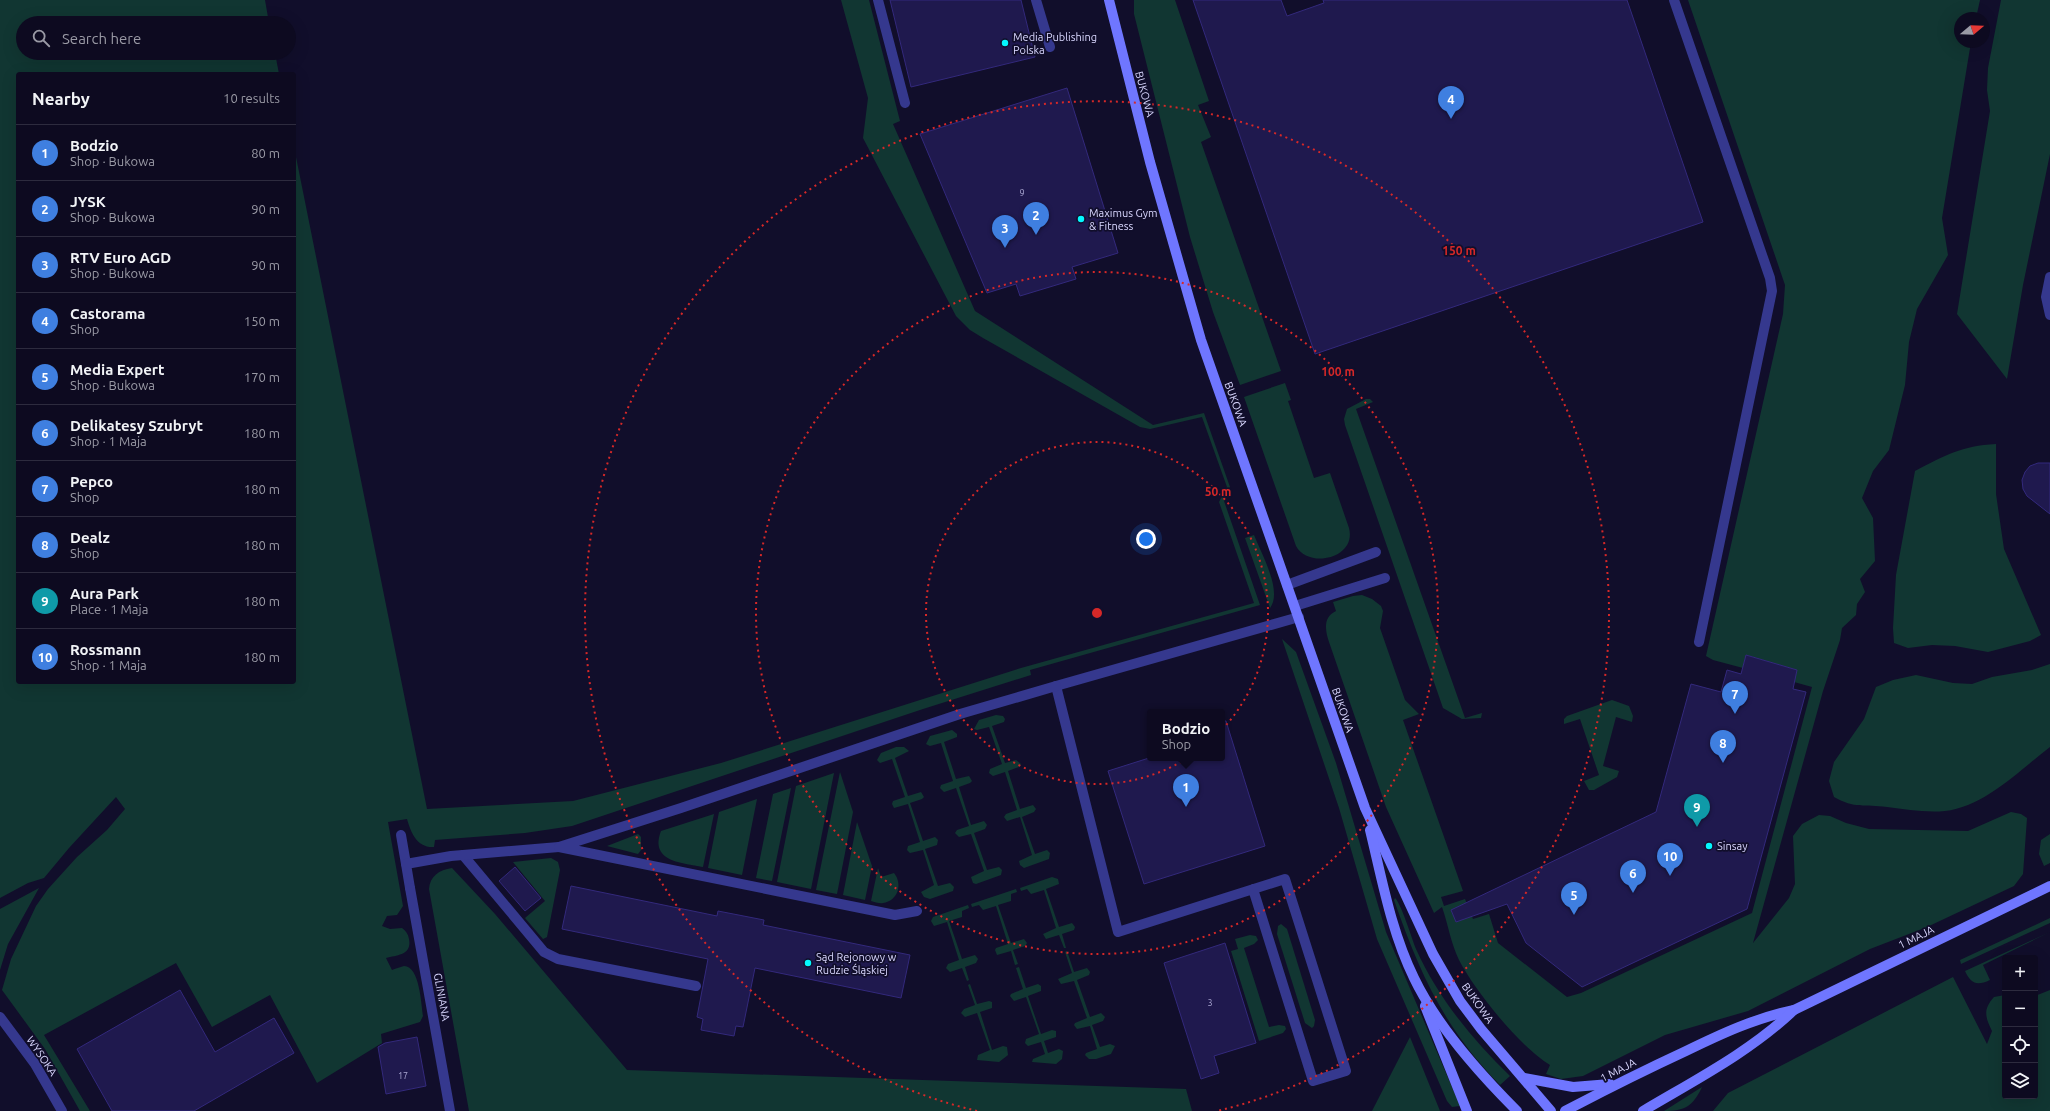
<!DOCTYPE html>
<meta charset="utf-8">
<style>
body{margin:0;font-family:Ubuntu,sans-serif;background:#1b182d;color:#f1f3f6}
.controls{position:absolute;right:12px;bottom:12px;display:grid;overflow:hidden;border-radius:4px;box-shadow:0 4px 16px #0002}
.controls button{width:36px;height:36px;display:grid;place-items:center;padding:0;border:0;border-bottom:1px solid #2d2b3e;background:#0d0a20;color:#f1f3f6;font:20px sans-serif}
.compass{position:absolute;left:1954px;top:12px;width:36px;height:36px;border-radius:50%;background:#0d0a20;box-shadow:0 4px 16px #0002;rotate:71deg}
.you{position:absolute;left:1146px;top:539px;width:14px;height:14px;margin:-10px;border:3px solid #fff;border-radius:50%;background:#1a73e8;box-shadow:0 0 0 6px #1a73e833}
.badge{display:grid;place-items:center;width:26px;height:26px;border-radius:50%;background:#db2777;color:#fff;font-size:13px;font-weight:700}
.pin{position:absolute;translate:-50% -33px;filter:drop-shadow(0 1px 2px #0008)}
.pin::after{content:'';position:absolute;top:21px;width:14px;height:12px;background:inherit;clip-path:polygon(0 0,100% 0,50% 100%)}
.popup{position:absolute;left:1147px;top:709px;width:78px;height:52px;box-sizing:border-box;display:grid;place-content:center;border-radius:4px;background:#0d0a20;filter:drop-shadow(0 1px 3px #0005);font-size:13px;white-space:nowrap;color:#9a9aa5}
.popup b{font-size:15px;color:#f1f3f6}
.popup::after{content:'';position:absolute;left:50%;top:100%;margin-left:-8px;border:8px solid transparent;border-top-color:#0d0a20}
.list{margin:0;padding:0;list-style:none}
h2{display:flex;justify-content:space-between;align-items:center;height:52px;margin:0;padding:0 16px;font-size:17px}
h2 small{font-size:13px;font-weight:400;color:#9a9aa5}
.list li{display:grid;grid-template-columns:26px 1fr auto;gap:12px;align-items:center;box-sizing:border-box;height:56px;padding:0 16px;border-top:1px solid #2d2b3e}
.list b{display:block;font-size:15px;white-space:nowrap}
.list p{margin:0;font-size:13px;white-space:nowrap;color:#9a9aa5}
.list em{font-size:13px;font-style:normal;color:#9a9aa5}
.icon{flex:none;width:22px;height:22px;fill:none;stroke:currentColor;stroke-width:2;stroke-linecap:round;stroke-linejoin:round}
.map{position:relative;flex:none;width:2050px;height:1111px;overflow:hidden}
.search{position:absolute;background:#0d0a20;box-shadow:0 4px 16px #0002;left:16px;top:16px;width:280px;height:44px;display:flex;align-items:center;gap:10px;box-sizing:border-box;padding:0 14px;border-radius:22px;color:#9a9aa5;font-size:15px}
.panel{position:absolute;background:#0d0a20;box-shadow:0 4px 16px #0002;left:16px;top:72px;width:280px;height:612px;border-radius:4px}
.map>svg:first-child{display:block}
</style>
<div class="map">
<svg width="2050" height="1111" viewBox="0 0 2050 1111">
<rect width="100%" height="100%" fill="#110e2b"/>
<g fill="#113632">
<path d="M 0,0 L 265,0 L 269,23 L 23,23 L 23,53 L 275,53 L 279,74 L 18,74 L 18,682 L 294,682 L 294,147 L 427,809 L 573,801 L 721,763 L 1021,668 L 1254,603 L 1219,502 L 1227,487 L 1202,417 L 1150,429 L 1140,427 L 983,338 L 970,330 L 956,316 L 863,138 L 868,98 L 841,0 L 869,0 L 900,121 L 893,124 L 975,311 L 1153,425 L 1204,413 L 1230,487 L 1224,501 L 1260,605 L 1030,670 L 1031,675 L 923,709 L 572,826 L 525,833 L 435,840 L 434,847 C 417,848 411,833 407,819 L 388,822 L 403,906 L 397,915 L 387,916 L 382,926 L 390,929 L 402,928 C 406,931 408,934 409,939 C 412,955 398,955 386,958 L 392,970 C 395,969 400,967 404,966 C 420,966 421,1005 423,1016 L 420,1022 L 381,1034 L 382,1043 L 317,1083 L 270,995 L 212,1027 L 176,963 L 44,1035 L 90,1111 L 80,1111 L 45,1049 L 2,990 L 11,959 L 36,906 L 48,889 L 77,857 L 107,830 L 125,809 L 116,797 L 69,848 L 44,878 L 28,883 L 0,898 Z"/>
<path d="M 1134,0 L 1175,0 L 1209,101 L 1198,105 L 1211,137 L 1201,142 L 1281,371 L 1240,385 L 1213,312 L 1190,237 L 1134,14 Z"/>
<path d="M 1688,0 L 1980,0 L 1976,18 L 1960,18 L 1960,42 L 1971,42 L 1942,218 L 1948,255 L 1917,309 L 1909,342 L 1905,385 L 1889,450 L 1873,471 L 1862,498 L 1873,518 L 1875,561 L 1860,579 L 1865,592 L 1857,604 L 1856,615 L 1842,628 L 1840,640 L 1823,691 L 1753,943 L 1789,898 L 1795,884 L 1793,836 L 1802,824 L 1819,815 L 1830,816 L 1846,823 L 1869,829 L 1968,831 L 2011,812 L 2021,814 L 2027,818 L 2023,874 L 2014,886 L 1927,927 L 1870,949 L 1748,1011 L 1665,1035 L 1583,1076 L 1561,1079 L 1546,1074 L 1550,1065 C 1520,1047 1475,991 1459,960 C 1451,944 1448,924 1442,907 L 1434,913 L 1386,807 L 1329,642 C 1325,630 1323,617 1336,611 L 1333,602 L 1353,596 L 1362,595 L 1372,599 L 1381,606 L 1383,611 L 1380,628 L 1405,700 L 1419,714 L 1403,720 L 1463,891 L 1441,897 L 1444,906 L 1465,899 L 1473,919 L 1489,914 L 1498,943 L 1567,997 L 1581,993 L 1752,913 L 1812,687 L 1794,682 L 1797,670 L 1746,655 L 1743,668 L 1713,660 L 1706,656 L 1783,314 L 1785,285 Z"/>
<path d="M 2001,0 L 2050,0 L 2050,154 L 2023,285 L 2007,379 L 1957,314 L 1990,111 L 1987,90 L 1988,68 Z"/>
<path d="M 1285,383 L 1291,400 L 1288,401 L 1314,478 L 1330,473 L 1349,528 C 1357,559 1308,569 1296,546 L 1244,397 Z"/>
<path d="M 1366,399 L 1370,399 L 1373,402 L 1356,409 L 1465,718 L 1482,713 L 1481,718 L 1462,719 L 1443,708 L 1345,425 L 1344,419 L 1347,409 Z"/>
<path d="M 1996,444 L 1996,494 L 2004,549 L 2041,635 L 2030,641 L 1988,652 L 1955,646 L 1932,645 L 1908,648 L 1894,643 L 1893,628 L 1896,575 L 1915,471 C 1946,455 1961,446 1996,444 Z"/>
<path d="M 1254,535 C 1261,553 1283,591 1270,608 L 1245,538 Z"/>
<path d="M 1282,639 L 1296,652 L 1336,763 L 1386,932 L 1460,1106 L 1452,1107 L 1447,1101 L 1377,939 L 1339,808 Z"/>
<path d="M 2050,664 L 2050,747 C 2020,770 1984,807 1945,811 C 1925,813 1906,809 1887,807 C 1864,804 1855,809 1834,797 L 1829,781 L 1834,762 L 1864,719 L 1876,687 L 1893,680 L 1916,675 L 1953,683 L 1972,684 L 1992,677 L 2032,670 Z"/>
<path d="M 1612,700 L 1629,706 L 1633,716 L 1632,722 L 1616,717 L 1603,766 L 1619,771 L 1617,777 L 1594,790 L 1589,790 L 1584,781 L 1599,775 L 1580,719 L 1564,724 L 1564,719 L 1567,716 Z"/>
<path d="M 996,715 L 1003,716 L 1005,719 L 1004,722 L 992,726 L 1005,763 L 1016,760 L 1021,764 L 1019,767 L 1008,771 L 1020,809 L 1033,805 L 1036,809 L 1034,812 L 1022,817 L 1035,854 L 1047,850 L 1050,853 L 1049,859 L 1024,868 L 1020,865 L 1019,861 L 1032,855 L 1020,817 L 1007,821 L 1004,817 L 1006,814 L 1017,810 L 1005,772 L 993,776 L 989,773 L 990,769 L 1002,764 L 989,727 L 977,730 L 974,729 L 979,720 Z"/>
<path d="M 952,730 L 957,734 L 957,737 L 944,742 L 956,779 L 969,776 L 972,781 L 970,783 L 959,787 L 971,825 L 984,821 L 987,825 L 985,829 L 974,833 L 987,870 L 999,867 L 1002,870 L 1001,875 L 976,884 L 973,883 L 971,877 L 984,871 L 971,834 L 959,837 L 955,833 L 957,830 L 969,826 L 956,788 L 944,792 L 940,788 L 941,785 L 953,781 L 941,743 L 930,746 L 926,744 L 930,736 Z"/>
<path d="M 896,747 L 904,747 L 909,751 L 895,758 L 908,796 L 921,792 L 924,797 L 922,799 L 910,803 L 923,841 L 935,837 L 938,840 L 937,845 L 925,849 L 938,886 L 950,883 L 954,887 L 953,891 L 930,899 L 924,897 L 921,892 L 934,885 L 923,850 L 910,853 L 907,850 L 908,846 L 920,842 L 908,804 L 894,808 L 892,804 L 893,801 L 905,797 L 892,759 L 880,763 L 877,760 L 881,753 Z"/>
<path d="M 840,772 L 853,812 L 837,894 L 816,890 Z"/>
<path d="M 834,773 L 811,889 L 777,882 L 796,786 Z"/>
<path d="M 791,788 L 772,881 L 756,878 L 773,794 Z"/>
<path d="M 757,799 L 742,875 L 708,868 L 719,812 Z"/>
<path d="M 714,814 L 703,867 C 683,863 649,862 661,831 Z"/>
<path d="M 857,822 L 872,866 L 865,900 L 843,895 Z"/>
<path d="M 638,834 L 641,837 L 641,850 L 638,854 L 607,846 Z"/>
<path d="M 2050,834 L 2050,863 L 2044,866 L 2039,854 L 2041,840 Z"/>
<path d="M 551,858 L 558,862 L 560,870 L 547,937 L 543,939 L 525,918 L 545,901 L 513,862 Z"/>
<path d="M 452,868 L 495,914 L 627,1070 L 1186,1089 L 1192,1111 L 469,1111 L 429,889 C 430,876 439,870 452,868 Z"/>
<path d="M 878,868 L 881,877 L 894,873 C 903,884 898,901 883,903 C 880,904 875,902 871,901 Z"/>
<path d="M 1052,877 L 1058,879 L 1059,884 L 1046,889 L 1059,927 L 1072,923 L 1075,927 L 1074,930 L 1062,934 L 1066,948 L 1064,948 L 1059,935 L 1046,939 L 1043,934 L 1056,928 L 1044,890 L 1031,894 L 1027,889 L 1021,891 L 1020,888 Z"/>
<path d="M 39,888 L 8,944 L 0,970 L 0,909 Z"/>
<path d="M 1016,889 L 1017,892 L 1011,894 L 1011,901 L 998,905 L 1011,943 L 1024,939 L 1027,943 L 1025,946 L 1013,950 L 1018,964 L 1015,965 L 1011,951 L 997,955 L 995,950 L 996,948 L 1008,944 L 996,906 L 983,910 L 979,905 L 972,907 L 971,904 Z"/>
<path d="M 1395,898 C 1401,903 1412,939 1416,949 C 1438,998 1472,1039 1510,1076 L 1500,1085 C 1444,1028 1420,974 1394,900 Z"/>
<path d="M 968,905 L 969,908 L 962,911 L 962,917 L 949,921 L 962,959 L 975,955 L 978,959 L 976,963 L 965,967 L 969,980 L 967,981 L 962,968 L 950,972 L 946,968 L 948,964 L 959,960 L 947,922 L 934,926 L 931,921 L 933,917 Z"/>
<path d="M 2050,918 L 2050,923 L 1961,964 L 1960,960 Z"/>
<path d="M 1281,924 L 1287,929 L 1315,1020 L 1314,1026 L 1312,1028 L 1305,1023 L 1277,934 L 1278,926 Z"/>
<path d="M 2050,932 L 1983,965 L 1990,980 C 1977,986 1971,984 1965,971 Z"/>
<path d="M 1250,935 L 1256,936 L 1258,940 L 1254,944 L 1244,948 L 1269,1027 L 1279,1025 L 1285,1026 L 1286,1029 L 1283,1033 L 1259,1041 L 1231,951 L 1238,949 L 1235,939 Z"/>
<path d="M 1067,951 L 1074,972 L 1087,968 L 1090,972 L 1089,975 L 1077,980 L 1090,1017 L 1101,1013 L 1105,1017 L 1103,1021 L 1092,1025 L 1100,1047 L 1110,1044 L 1115,1046 L 1111,1054 L 1096,1059 L 1089,1059 L 1085,1055 L 1086,1053 L 1097,1049 L 1090,1026 L 1077,1029 L 1074,1025 L 1075,1023 L 1087,1018 L 1074,981 L 1061,984 L 1058,979 L 1072,973 L 1065,952 Z"/>
<path d="M 1019,967 L 1026,988 L 1038,984 L 1041,986 L 1041,991 L 1028,996 L 1041,1034 L 1052,1030 L 1056,1031 L 1056,1037 L 1044,1041 L 1048,1053 L 1059,1049 L 1063,1051 L 1062,1059 L 1056,1064 L 1032,1062 L 1033,1059 L 1045,1054 L 1041,1042 L 1028,1046 L 1025,1043 L 1026,1039 L 1039,1034 L 1026,997 L 1014,1001 L 1010,996 L 1011,994 L 1023,989 L 1016,968 Z"/>
<path d="M 1953,977 L 1987,1044 L 1992,1031 C 1985,1017 1983,1009 1994,997 L 2005,995 L 2005,1096 L 2035,1096 L 2035,996 L 2050,990 L 2050,1111 L 1713,1111 L 1728,1093 Z"/>
<path d="M 970,984 L 977,1004 L 989,1001 L 992,1002 L 992,1008 L 980,1012 L 992,1050 L 1003,1046 L 1007,1047 L 1008,1055 L 999,1062 L 977,1060 L 978,1055 L 990,1050 L 977,1013 L 965,1017 L 961,1013 L 964,1009 L 975,1005 L 968,985 Z"/>
<path d="M 1410,1037 L 1440,1111 L 1372,1111 Z"/>
<path d="M 1702,1087 C 1693,1106 1685,1111 1664,1111 Z"/>
</g>
<g fill="#1f194e" stroke="#33297c">
<path d="M 890,0 L 1021,0 L 1035,57 L 911,87 Z"/>
<path d="M 1193,0 L 1281,0 L 1287,16 L 1324,3 L 1323,0 L 1627,0 L 1703,222 L 1315,354 Z"/>
<path d="M 1067,88 L 1118,253 L 1072,267 L 1076,279 L 1020,296 L 1016,284 L 987,293 L 920,134 Z"/>
<path d="M 2038,463 L 2050,463 L 2050,514 L 2027,496 L 2023,489 L 2022,480 L 2025,472 L 2030,466 Z"/>
<path d="M 1746,655 L 1797,670 L 1793,689 L 1806,692 L 1747,909 L 1582,987 L 1526,943 L 1507,904 L 1456,922 L 1451,910 L 1656,812 L 1691,684 L 1721,692 L 1727,670 L 1741,674 Z"/>
<path d="M 1222,721 L 1226,721 L 1265,846 L 1144,884 L 1108,771 L 1149,758 L 1222,758 Z"/>
<path d="M 515,867 L 541,898 L 525,911 L 499,881 Z"/>
<path d="M 571,886 L 717,916 L 718,911 L 764,920 L 763,925 L 910,955 L 901,998 L 755,968 L 743,1027 L 736,1026 L 734,1036 L 701,1030 L 703,1019 L 697,1017 L 708,959 L 562,929 Z"/>
<path d="M 1225,943 L 1256,1043 L 1214,1056 L 1219,1073 L 1201,1079 L 1164,963 Z"/>
<path d="M 180,990 L 215,1052 L 274,1018 L 294,1053 L 194,1111 L 112,1111 L 77,1049 Z"/>
<path d="M 417,1037 L 426,1086 L 386,1094 L 378,1047 L 385,1043 Z"/>
</g>
<g fill="none" stroke-linecap="round" stroke-linejoin="round">
<g stroke="#35388e" stroke-width="10">
<path d="M 878,0 L 905,103"/>
<path d="M 1036,0 L 1050,47"/>
<path d="M 1674,0 L 1770,278 L 1772,291 L 1699,642"/>
<path d="M 2050,277 L 2046,297 L 2050,315"/>
<path d="M 1287,585 L 1376,552"/>
<path d="M 1295,606 L 1385,578"/>
<path d="M 401,835 L 406,864"/>
<path d="M 463,855 L 544,952 L 558,959 L 696,986"/>
<path d="M 410,888 L 406,864 L 451,856 L 559,847"/>
<path d="M 1253,889 L 1313,1081 L 1346,1071 L 1285,879 L 1118,932 L 1056,686 L 1299,617"/>
<path d="M 917,911 L 895,915 L 559,847 L 681,808 L 960,714 L 1056,686"/>
</g>
<g stroke="#35388e" stroke-width="10">
<path d="M 410,888 L 450,1111"/>
<path d="M 0,1017 L 35,1064 L 62,1111"/>
</g>
<g stroke="#6f76ff" stroke-width="10">
<path d="M 1109,0 L 1150,162 L 1201,340 L 1365,808 L 1433,954 L 1460,1001 L 1481,1029 L 1551,1111"/>
<path d="M 1370,830 C 1382,879 1391,931 1414,978 C 1436,1024 1481,1075 1517,1111"/>
<path d="M 1425,1006 L 1467,1111"/>
<path d="M 1524,1078 L 1573,1087 L 1610,1084"/>
<path d="M 1565,1111 C 1605,1090 1645,1070 1686,1051 C 1721,1034 1755,1018 1794,1010 L 2050,886"/>
<path d="M 1643,1111 C 1695,1080 1750,1052 1794,1010"/>
</g>
</g>
<g fill="none" stroke="#d62828" stroke-width="2" stroke-dasharray="2 4">
<circle cx="1097" cy="613" r="171"/>
<circle cx="1097" cy="613" r="341"/>
<path d="M977 1111A512 512 0 1 1 1217 1111"/>
</g>
<g fill="#04f8ff" stroke="#110e2b" stroke-width="1.5">
<circle cx="1005" cy="43" r="4"/>
<circle cx="1081" cy="219" r="4"/>
<circle cx="1709" cy="846" r="4"/>
<circle cx="808" cy="963" r="4"/>
</g>
<g text-anchor="middle" stroke-width="3.5" stroke-linejoin="round" paint-order="stroke">
<g font-size="9" fill="#aba8d3">
<text x="1022" y="196">9</text>
<text x="1210" y="1006">3</text>
<text x="403" y="1079">17</text>
</g>
<g font-size="11" fill="#dad8ff" stroke="#110e2b" text-anchor="start">
<text x="1013" y="41">Media Publishing<tspan x="1013" dy="13">Polska</tspan></text>
<text x="1089" y="217">Maximus Gym<tspan x="1089" dy="13">&amp; Fitness</tspan></text>
<text x="1717" y="850">Sinsay</text>
<text x="816" y="961">Sąd Rejonowy w<tspan x="816" dy="13">Rudzie Śląskiej</tspan></text>
</g>
<g font-size="11" fill="#dad8ff" stroke="#110e2b">
<text transform="translate(1145 94) rotate(75)" y="4">BUKOWA</text>
<text transform="translate(1236 404) rotate(70)" y="4">BUKOWA</text>
<text transform="translate(1343 710) rotate(71)" y="4">BUKOWA</text>
<text transform="translate(1916 937) rotate(-26)" y="4">1 MAJA</text>
<text transform="translate(442 997) rotate(80)" y="4">GLINIANA</text>
<text transform="translate(1478 1003) rotate(55)" y="4">BUKOWA</text>
<text transform="translate(42 1056) rotate(56)" y="4">WYSOKA</text>
<text transform="translate(1618 1070) rotate(-27)" y="4">1 MAJA</text>
</g>
</g>
<circle cx="1097" cy="613" r="6" fill="#d62828" stroke="#110e2b" stroke-width="2"/>
<g font-size="12" text-anchor="middle" font-weight="bold" fill="#d62828" stroke="#110e2b" stroke-width="3.5" stroke-linejoin="round" paint-order="stroke">
<text x="1459" y="255">150 m</text>
<text x="1338" y="376">100 m</text>
<text x="1218" y="496">50 m</text>
</g>
</svg>
<div class="controls">
<button>+</button>
<button>−</button>
<button><svg class="icon" aria-label="locate" viewBox="0 0 24 24"><circle cx="12" cy="12" r="6"/><path d="M12 2v4M12 18v4M2 12h4M18 12h4"/></svg></button>
<button><svg class="icon" aria-label="layers" viewBox="0 0 24 24"><path d="M12 4l9 5-9 5-9-5zM3 14l9 5 9-5"/></svg></button>
</div>
<svg class="compass" viewBox="-18 -18 36 36"><path d="M0-13l5 13h-10z" fill="#e53935"/><path d="M0 13l5-13h-10z" fill="#9a9aa5"/></svg>
<div class="you"></div>
<div class="pin badge" style="left:1186px;top:807px;background:#3f7fe0">1</div>
<div class="popup"><b>Bodzio</b>Shop</div>
<div class="pin badge" style="left:1036px;top:235px;background:#3f7fe0">2</div>
<div class="pin badge" style="left:1005px;top:248px;background:#3f7fe0">3</div>
<div class="pin badge" style="left:1451px;top:119px;background:#3f7fe0">4</div>
<div class="pin badge" style="left:1574px;top:915px;background:#3f7fe0">5</div>
<div class="pin badge" style="left:1633px;top:893px;background:#3f7fe0">6</div>
<div class="pin badge" style="left:1735px;top:714px;background:#3f7fe0">7</div>
<div class="pin badge" style="left:1723px;top:763px;background:#3f7fe0">8</div>
<div class="pin badge" style="left:1697px;top:827px;background:#0f9aa8">9</div>
<div class="pin badge" style="left:1670px;top:876px;background:#3f7fe0">10</div>
<div class="search"><svg class="icon" aria-label="search" viewBox="0 0 24 24"><circle cx="10" cy="10" r="6"/><path d="M15 15l6 6"/></svg>Search here</div>
<section class="panel">
<h2>Nearby<small>10 results</small></h2>
<ul class="list">
<li><span class="badge" style="background:#3f7fe0">1</span><div><b>Bodzio</b><p>Shop · Bukowa</p></div><em>80 m</em></li>
<li><span class="badge" style="background:#3f7fe0">2</span><div><b>JYSK</b><p>Shop · Bukowa</p></div><em>90 m</em></li>
<li><span class="badge" style="background:#3f7fe0">3</span><div><b>RTV Euro AGD</b><p>Shop · Bukowa</p></div><em>90 m</em></li>
<li><span class="badge" style="background:#3f7fe0">4</span><div><b>Castorama</b><p>Shop</p></div><em>150 m</em></li>
<li><span class="badge" style="background:#3f7fe0">5</span><div><b>Media Expert</b><p>Shop · Bukowa</p></div><em>170 m</em></li>
<li><span class="badge" style="background:#3f7fe0">6</span><div><b>Delikatesy Szubryt</b><p>Shop · 1 Maja</p></div><em>180 m</em></li>
<li><span class="badge" style="background:#3f7fe0">7</span><div><b>Pepco</b><p>Shop</p></div><em>180 m</em></li>
<li><span class="badge" style="background:#3f7fe0">8</span><div><b>Dealz</b><p>Shop</p></div><em>180 m</em></li>
<li><span class="badge" style="background:#0f9aa8">9</span><div><b>Aura Park</b><p>Place · 1 Maja</p></div><em>180 m</em></li>
<li><span class="badge" style="background:#3f7fe0">10</span><div><b>Rossmann</b><p>Shop · 1 Maja</p></div><em>180 m</em></li>
</ul>
</section>
</div>
